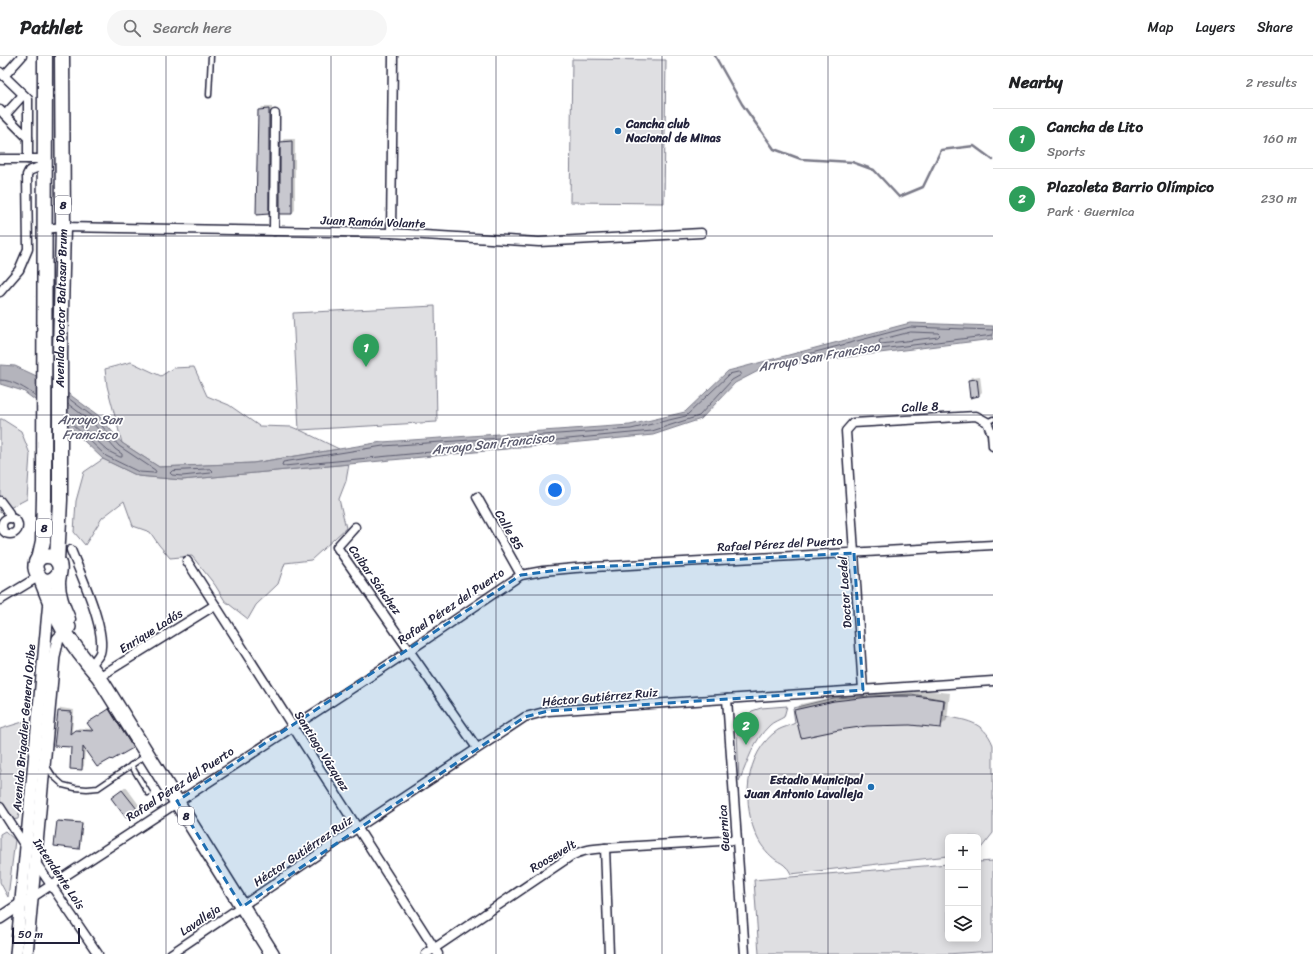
<!DOCTYPE html>
<meta charset="utf-8">
<style>
body{margin:0;font-family:Sriracha,sans-serif;background:#f6f6f6;color:#202124}
.controls{position:absolute;right:12px;bottom:12px;display:grid;overflow:hidden;border-radius:6px;box-shadow:0 2px 10px #0003}
.controls button{width:36px;height:36px;display:grid;place-items:center;padding:0;border:0;border-bottom:1px solid #e0e0e0;background:#fff;color:#202124;font:20px sans-serif}
.scale{position:absolute;left:12px;bottom:10px;width:68px;box-sizing:border-box;padding-left:4px;border:2px solid #22223b;border-top:0;font-size:11px;line-height:14px;white-space:nowrap;color:#22223b;-webkit-text-stroke:3px #fff;paint-order:stroke}
.you{position:absolute;left:555px;top:434px;width:14px;height:14px;margin:-10px;border:3px solid #fff;border-radius:50%;background:#1a73e8;box-shadow:0 0 0 6px #1a73e833}
.badge{display:grid;place-items:center;width:26px;height:26px;border-radius:50%;background:#1f6fb2;color:#fff;font-size:13px;font-weight:700}
.pin{position:absolute;translate:-50% -33px;filter:drop-shadow(0 1px 2px #0008)}
.pin::after{content:'';position:absolute;top:21px;width:14px;height:12px;background:inherit;clip-path:polygon(0 0,100% 0,50% 100%)}
.list{margin:0;padding:0;list-style:none}
h2{display:flex;justify-content:space-between;align-items:center;height:52px;margin:0;padding:0 16px;font-size:17px}
h2 small{font-size:13px;font-weight:400;color:#757577}
.list li{display:grid;grid-template-columns:26px 1fr auto;gap:12px;align-items:center;box-sizing:border-box;height:60px;padding:0 16px;border-top:1px solid #e0e0e0}
.list b{display:block;font-size:15px;white-space:nowrap}
.list p{margin:0;font-size:13px;white-space:nowrap;color:#757577}
.list em{font-size:13px;font-style:normal;color:#757577}
.icon{flex:none;width:22px;height:22px;fill:none;stroke:currentColor;stroke-width:2;stroke-linecap:round;stroke-linejoin:round}
.map{position:relative;flex:none;width:993px;height:898px;overflow:hidden}
header{display:flex;align-items:center;gap:24px;box-sizing:border-box;height:56px;padding:0 20px;background:#fff;border-bottom:1px solid #e0e0e0}
header strong{font-size:19px}
nav{display:flex;gap:22px;margin-inline-start:auto;font-size:14px}
.search{width:280px;height:36px;background:#f6f6f6;display:flex;align-items:center;gap:10px;box-sizing:border-box;padding:0 14px;border-radius:22px;color:#757577;font-size:15px}
main{display:flex}
aside{flex:1;background:#fff}
.map>svg:first-child{display:block}
</style>
<header>
<strong>Pathlet</strong>
<div class="search"><svg class="icon" aria-label="search" viewBox="0 0 24 24"><circle cx="10" cy="10" r="6"/><path d="M15 15l6 6"/></svg>Search here</div>
<nav><a>Map</a><a>Layers</a><a>Share</a></nav>
</header>
<main>
<div class="map">
<svg width="993" height="898" viewBox="0 0 993 898">
<rect width="100%" height="100%" fill="#fff"/>
<filter id="ink" filterUnits="userSpaceOnUse"><feTurbulence type="fractalNoise" baseFrequency=".025" numOctaves="2"/><feDisplacementMap in="SourceGraphic" scale="8" xChannelSelector="R" yChannelSelector="G"/><feConvolveMatrix kernelMatrix="1 2 1 2 8 2 1 2 1" color-interpolation-filters="sRGB"/></filter>
<g filter="url(#ink)">
<g fill="#dfdfe2" stroke="#80808e">
<path d="M 572,3 L 666,4 L 664,147 L 570,146 Z"/>
<path d="M 435,250 L 437,366 L 300,374 L 339,393 L 253,407 L 159,411 L 122,387 L 107,330 L 105,313 L 131,306 L 161,320 L 173,312 L 194,311 L 207,340 L 229,349 L 259,370 L 292,371 L 299,374 L 293,257 Z"/>
<path d="M 0,363 L 2,363 L 21,375 L 30,398 L 27,443 L 0,457 Z"/>
<path d="M 103,403 L 138,420 L 182,424 L 349,408 L 346,425 L 339,443 L 346,472 L 311,504 L 285,507 L 278,528 L 256,549 L 248,563 L 225,545 L 215,529 L 192,500 L 170,502 L 159,489 L 150,476 L 133,470 L 124,445 L 102,462 L 85,489 L 74,476 L 76,445 L 84,416 Z"/>
<path d="M 912,638 L 945,644 L 943,660 C 965,664 984,665 993,689 L 993,777 L 978,796 L 978,781 L 948,781 L 948,800 L 791,818 C 790,816 788,812 786,811 C 784,808 779,806 776,804 C 769,799 762,791 758,783 C 741,750 744,697 778,674 C 783,671 790,670 795,667 L 793,652 L 833,642 Z"/>
<path d="M 787,650 L 784,661 C 779,664 773,666 770,669 C 752,686 749,704 739,725 L 737,674 L 743,664 L 752,655 L 761,652 Z"/>
<path d="M 26,665 L 27,668 L 21,746 L 18,763 L 11,764 L 0,747 L 0,717 L 1,715 L 0,711 L 0,673 Z"/>
<path d="M 5,775 L 15,784 L 8,841 L 0,826 L 0,778 Z"/>
<path d="M 993,805 L 993,895 L 946,898 L 759,898 L 754,824 L 948,808 L 948,883 L 978,883 L 978,806 Z"/>
</g>
<path fill="#b4b4bc" stroke="#7a7a88" d="M 910,267 L 993,270 L 993,283 L 766,311 L 735,327 L 701,363 L 653,379 L 182,424 L 138,420 L 103,403 L 64,366 L 23,335 L 0,328 L 0,309 L 15,310 L 58,330 L 99,360 L 122,387 L 159,411 L 253,407 L 382,386 L 630,369 L 685,356 L 728,315 Z"/>
<g fill="#0003">
<path d="M 262,51 L 272,51 L 270,154 L 267,157 L 257,158 L 259,54 Z"/>
<path d="M 284,83 L 295,83 L 295,154 L 292,157 L 281,86 Z"/>
<path d="M 980,320 L 982,336 L 979,339 L 969,324 L 972,321 Z"/>
<path d="M 922,634 L 950,637 L 947,664 L 940,671 L 795,654 L 801,648 L 842,639 L 876,635 Z"/>
<path d="M 112,651 L 135,688 L 113,703 L 85,692 L 84,710 L 81,713 L 59,655 L 61,652 L 74,654 L 72,676 L 79,672 L 93,673 L 89,667 Z"/>
<path d="M 126,731 L 139,749 L 136,752 L 115,739 Z"/>
<path d="M 59,764 L 83,766 L 80,790 L 79,792 L 58,765 Z"/>
</g>
<g fill="none" stroke-linecap="round" stroke-linejoin="round">
<g stroke="#5c5c6f" stroke-width="1">
<path d="M 993,274 L 910,271 L 808,298 L 806,300 L 808,302 L 993,279"/>
<path d="M 911,276 L 938,277 L 940,279 L 938,281 L 881,288 L 879,286 L 880,284 Z"/>
<path d="M 739,316 L 741,317 L 741,319 L 732,324 L 699,360 L 652,375 L 284,410 L 282,409 L 283,406 L 383,390 L 631,373 L 686,360 L 730,318 Z"/>
<path d="M 0,324 C 13,324 26,333 36,340"/>
<path d="M 68,342 L 96,363 L 119,390 L 155,414 L 156,416 L 154,417 L 139,416 L 106,400 L 68,364"/>
<path d="M 68,348 L 93,367 L 115,393 L 122,398 L 122,401 L 120,401 L 108,395 L 68,358"/>
<path d="M 211,413 L 213,415 L 211,417 L 182,420 L 172,419 L 170,417 L 172,415 Z"/>
</g>
<path stroke="#7a7a88" stroke-width="2.5" d="M 715,0 L 742,48 L 774,93 L 801,103 L 852,106 L 874,114 L 899,141 L 923,131 L 941,94 L 974,90 L 993,104"/>
</g>
<g fill="#c8c8cf" stroke="#22223b">
<path d="M 269,53 L 269,158 L 256,159 L 258,54 Z"/>
<path d="M 292,85 L 292,158 L 280,158 L 280,86 Z"/>
<path d="M 977,323 L 979,340 L 970,342 L 968,324 Z"/>
<path d="M 889,640 L 915,640 L 944,644 L 941,672 L 910,669 L 867,670 L 839,674 L 801,682 L 794,654 L 834,645 L 869,641 Z"/>
<path d="M 109,653 L 133,692 L 112,704 L 111,703 L 97,711 L 83,691 L 82,714 L 70,713 L 71,691 L 54,690 L 58,655 L 72,656 L 70,678 L 75,674 L 93,675 L 87,667 Z"/>
<path d="M 122,734 L 137,753 L 126,762 L 111,742 Z"/>
<path d="M 57,765 L 82,767 L 79,793 L 54,790 Z"/>
</g>
<g fill="none" stroke-linecap="round" stroke-linejoin="round">
<defs>
<g id="lane">
<path d="M 209,39 L 211,0"/>
<path d="M 987,366 L 993,363"/>
<path d="M 46,709 L 53,720 L 63,729 L 75,732 L 87,733 L 98,732 L 145,700"/>
<path d="M 131,709 L 148,737"/>
</g>
<g id="street">
<path d="M 0,16 L 28,43 L 28,103"/>
<path d="M 4,20 L 22,0"/>
<path d="M 0,54 L 28,82"/>
<path d="M 5,59 L 23,39"/>
<path d="M 0,103 L 44,103"/>
<path d="M 45,173 L 63,171 L 391,177 L 539,186 L 701,177"/>
<path d="M 274,175 L 275,58"/>
<path d="M 391,177 L 393,0"/>
<path d="M 0,236 L 19,214 L 28,193 L 27,119 L 29,115 L 44,109"/>
<path d="M 477,441 L 521,519"/>
<path d="M 0,445 L 9,457 L 9,462"/>
<circle cx="10" cy="470" r="8"/>
<path d="M 355,471 L 337,491 L 477,692"/>
<path d="M 71,494 C 80,517 107,574 100,597 C 98,601 95,604 93,607"/>
<path d="M 187,505 L 438,898"/>
<path d="M 0,544 L 38,521"/>
<path d="M 99,621 L 215,549"/>
<path d="M 863,634 L 846,375 L 853,367 L 976,360 L 987,366 L 992,378 L 993,390"/>
<path d="M 727,643 L 745,898"/>
<path d="M 0,751 L 27,793"/>
<path d="M 605,792 L 609,898"/>
<path d="M 34,804 L 98,898"/>
<path d="M 33,841 L 409,595 L 521,519 L 543,515 L 575,512 L 993,489"/>
<path d="M 171,898 L 357,772 L 525,661 L 548,655 L 993,625"/>
<path d="M 426,898 L 571,800 C 582,794 592,793 605,792 L 737,784"/>
</g>
<g id="secondary">
<path d="M 0,862 L 24,846"/>
<path d="M 16,898 L 49,545"/>
<path d="M 27,898 L 54,600 L 58,583 L 70,571"/>
</g>
<g id="highway">
<path d="M 39,503 L 43,485 L 44,441 L 45,0"/>
<path id="s1" d="M 57,505 L 60,444 L 60,297 L 63,171 L 62,0"/>
<path d="M 59,517 C 41,542 23,499 47,500 C 52,500 56,502 58,506 C 62,512 58,520 58,527 C 58,539 63,552 68,563"/>
<path d="M 41,523 C 48,541 55,560 65,576 C 75,592 87,607 99,621 L 272,898"/>
</g>
</defs>
<use href="#lane" stroke="#22223b" stroke-width="7"/>
<use href="#street" stroke="#22223b" stroke-width="11"/>
<use href="#secondary" stroke="#22223b" stroke-width="14"/>
<use href="#highway" stroke="#22223b" stroke-width="17"/>
<use href="#lane" stroke="#fff" stroke-width="4"/>
<use href="#street" stroke="#fff" stroke-width="8"/>
<use href="#secondary" stroke="#fff" stroke-width="11"/>
<use href="#highway" stroke="#fff" stroke-width="14"/>
</g>
</g>
<path fill="#1f6fb2" fill-opacity="0.2" stroke="#1f6fb2" stroke-width="3" stroke-dasharray="8 5" stroke-linejoin="round" d="M 854,497 L 863,634 L 548,655 L 525,661 L 242,851 L 177,745 L 521,519 L 575,512 Z"/>
<path fill="none" stroke="#22223b" stroke-width="1" stroke-opacity="0.55" d="M 166,0 L 166,898M 331,0 L 331,898M 496,0 L 496,898M 662,0 L 662,898M 828,0 L 828,898M 0,180 L 993,180M 0,359 L 993,359M 0,539 L 993,539M 0,718 L 993,718"/>
<g fill="#1f6fb2" stroke="#fff" stroke-width="1.5">
<circle cx="618" cy="75" r="4"/>
<circle cx="871" cy="731" r="4"/>
</g>
<g text-anchor="middle" stroke-width="3.5" stroke-linejoin="round" paint-order="stroke">
<g fill="#fff" stroke="#646476" stroke-width="1">
<rect x="55" y="140" width="16" height="18" rx="3"/>
<rect x="36" y="463" width="16" height="18" rx="3"/>
<rect x="178" y="751" width="16" height="18" rx="3"/>
</g>
<g font-size="11" font-weight="bold" fill="#22223b">
<text x="63" y="153">8</text>
<text x="44" y="476">8</text>
<text x="186" y="764">8</text>
</g>
<g font-size="12" font-weight="bold" fill="#22223b" stroke="#fff" text-anchor="start">
<text x="626" y="72">Cancha club<tspan x="626" dy="14">Nacional de Minas</tspan></text>
<text x="863" y="728" text-anchor="end">Estadio Municipal<tspan x="863" dy="14">Juan Antonio Lavalleja</tspan></text>
</g>
<g font-size="12" fill="#22223b" stroke="#fff">
<text transform="translate(373 166) rotate(2)" y="4">Juan Ramón Volante</text>
<text dy="4" stroke="none"><textPath href="#s1" startOffset="253">Avenida Doctor Baltasar Brum</textPath></text>
<text transform="translate(920 351) rotate(-3)" y="4">Calle 8</text>
<text transform="translate(509 474) rotate(60)" y="4">Calle 85</text>
<text transform="translate(780 488) rotate(-3)" y="4">Rafael Pérez del Puerto</text>
<text transform="translate(375 524) rotate(55)" y="4">Caibar Sánchez</text>
<text transform="translate(845 536) rotate(-94)" y="4">Doctor Loedel</text>
<text transform="translate(451 550) rotate(-34)" y="4">Rafael Pérez del Puerto</text>
<text transform="translate(151 575) rotate(-32)" y="4">Enrique Ladós</text>
<text transform="translate(600 641) rotate(-5)" y="4">Héctor Gutiérrez Ruiz</text>
<text transform="translate(24 672) rotate(-85)" y="4">Avenida Brigadier General Oribe</text>
<text transform="translate(322 695) rotate(58)" y="4">Santiago Vázquez</text>
<text transform="translate(180 728) rotate(-33)" y="4">Rafael Pérez del Puerto</text>
<text transform="translate(724 772) rotate(-94)" y="4">Guernica</text>
<text transform="translate(303 795) rotate(-34)" y="4">Héctor Gutiérrez Ruiz</text>
<text transform="translate(553 800) rotate(-31)" y="4">Roosevelt</text>
<text transform="translate(59 818) rotate(56)" y="4">Intendente Lois</text>
<text transform="translate(200 864) rotate(-34)" y="4">Lavalleja</text>
</g>
<g font-size="13" font-style="italic" fill="#5c5c6f" stroke="#fff">
<text transform="translate(819 300) rotate(-10)" y="5">Arroyo San Francisco</text>
<text x="90" y="368">Arroyo San<tspan x="90" dy="15">Francisco</tspan></text>
<text transform="translate(493 387) rotate(-6)" y="5">Arroyo San Francisco</text>
</g>
</g>
</svg>
<div class="controls">
<button>+</button>
<button>−</button>
<button><svg class="icon" aria-label="layers" viewBox="0 0 24 24"><path d="M12 4l9 5-9 5-9-5zM3 14l9 5 9-5"/></svg></button>
</div>
<div class="scale">50 m</div>
<div class="you"></div>
<div class="pin badge" style="left:366px;top:311px;background:#2e9e5b">1</div>
<div class="pin badge" style="left:746px;top:689px;background:#2e9e5b">2</div>
</div>
<aside>
<h2>Nearby<small>2 results</small></h2>
<ul class="list">
<li><span class="badge" style="background:#2e9e5b">1</span><div><b>Cancha de Lito</b><p>Sports</p></div><em>160 m</em></li>
<li><span class="badge" style="background:#2e9e5b">2</span><div><b>Plazoleta Barrio Olímpico</b><p>Park · Guernica</p></div><em>230 m</em></li>
</ul>
</aside>
</main>
